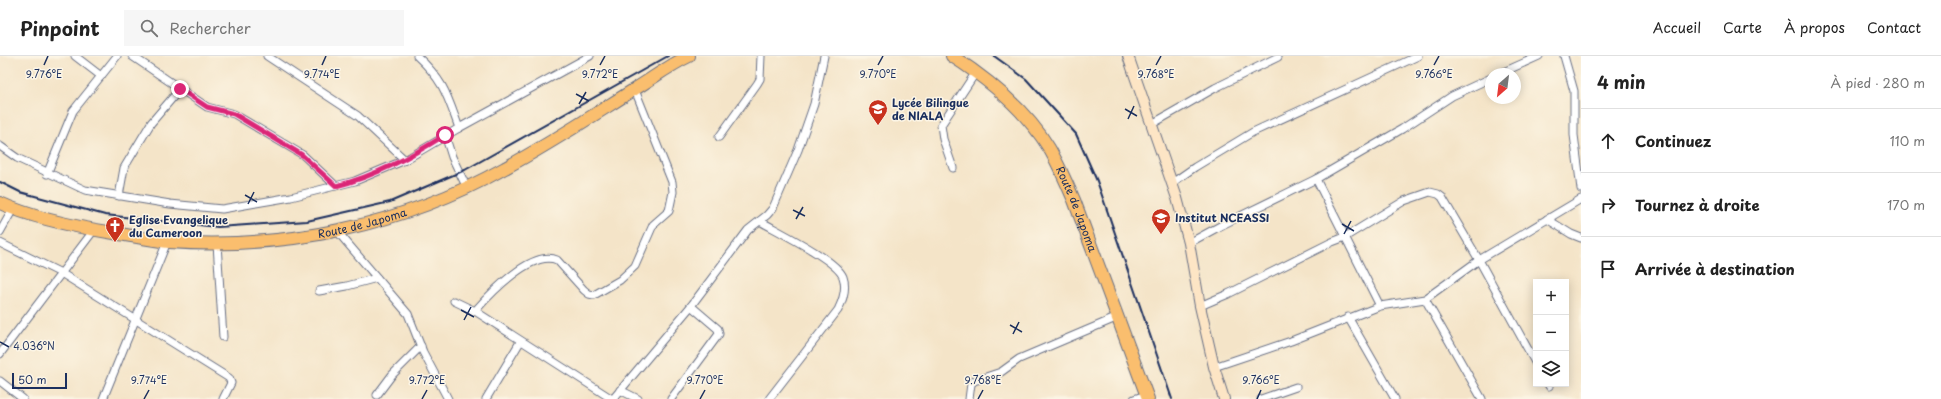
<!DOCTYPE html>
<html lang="fr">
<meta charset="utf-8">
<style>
body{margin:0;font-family:"Playpen Sans",sans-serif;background:#f6f6f6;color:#222}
.controls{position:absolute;right:12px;bottom:12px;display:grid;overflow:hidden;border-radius:0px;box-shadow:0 2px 10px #0003}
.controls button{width:36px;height:36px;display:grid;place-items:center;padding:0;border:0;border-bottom:1px solid #e0e0e0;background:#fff;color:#222;font:20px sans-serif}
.compass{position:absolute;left:1485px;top:12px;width:36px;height:36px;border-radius:50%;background:#fff;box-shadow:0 2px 10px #0003;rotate:208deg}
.scale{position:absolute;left:12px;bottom:10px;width:55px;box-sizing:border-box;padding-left:4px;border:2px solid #1b2f5e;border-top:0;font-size:11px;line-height:14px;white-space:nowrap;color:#1b2f5e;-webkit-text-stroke:3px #fcf5e5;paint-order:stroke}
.stop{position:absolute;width:12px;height:12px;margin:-9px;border:3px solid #db2777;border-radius:50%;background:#fff}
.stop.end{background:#db2777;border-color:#fff;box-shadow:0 1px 4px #0008}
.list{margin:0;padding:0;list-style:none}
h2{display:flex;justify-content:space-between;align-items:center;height:52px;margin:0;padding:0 16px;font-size:17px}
h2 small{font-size:13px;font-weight:400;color:#767676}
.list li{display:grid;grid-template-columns:26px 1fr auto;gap:12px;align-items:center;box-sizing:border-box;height:64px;padding:0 16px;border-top:1px solid #e0e0e0}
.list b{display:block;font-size:15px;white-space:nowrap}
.list em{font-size:13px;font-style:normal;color:#767676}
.icon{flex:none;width:22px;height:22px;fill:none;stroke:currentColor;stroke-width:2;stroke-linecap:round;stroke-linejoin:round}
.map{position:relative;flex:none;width:1581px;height:343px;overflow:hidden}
header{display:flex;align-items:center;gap:24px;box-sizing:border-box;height:56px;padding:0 20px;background:#fff;border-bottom:1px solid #e0e0e0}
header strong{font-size:19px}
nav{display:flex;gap:22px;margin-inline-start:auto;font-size:14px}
.search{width:280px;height:36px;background:#f6f6f6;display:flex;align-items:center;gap:10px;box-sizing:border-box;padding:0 14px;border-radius:0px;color:#767676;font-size:15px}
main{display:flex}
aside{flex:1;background:#fff}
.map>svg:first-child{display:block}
</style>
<header>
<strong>Pinpoint</strong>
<div class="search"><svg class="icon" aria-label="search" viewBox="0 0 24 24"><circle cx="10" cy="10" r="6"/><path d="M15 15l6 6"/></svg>Rechercher</div>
<nav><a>Accueil</a><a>Carte</a><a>À propos</a><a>Contact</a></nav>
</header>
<main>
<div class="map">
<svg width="1581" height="343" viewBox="0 0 1581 343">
<rect width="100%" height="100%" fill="#fcf5e5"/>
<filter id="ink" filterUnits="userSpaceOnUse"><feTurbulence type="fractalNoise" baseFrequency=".025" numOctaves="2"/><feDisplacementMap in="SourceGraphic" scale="8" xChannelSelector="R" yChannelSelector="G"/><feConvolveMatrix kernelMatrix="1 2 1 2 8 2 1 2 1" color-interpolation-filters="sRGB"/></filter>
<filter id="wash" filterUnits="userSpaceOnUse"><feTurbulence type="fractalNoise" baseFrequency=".012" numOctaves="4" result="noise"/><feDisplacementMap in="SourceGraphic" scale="16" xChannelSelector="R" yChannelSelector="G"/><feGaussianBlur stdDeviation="0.9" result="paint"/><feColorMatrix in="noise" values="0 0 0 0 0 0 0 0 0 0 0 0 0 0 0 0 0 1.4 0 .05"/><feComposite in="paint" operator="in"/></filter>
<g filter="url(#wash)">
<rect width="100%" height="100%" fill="#f4e4c8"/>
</g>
<g filter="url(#ink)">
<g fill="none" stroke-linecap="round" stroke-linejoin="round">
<defs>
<g id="minor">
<path d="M 75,0 L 101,20"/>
<path d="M 132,0 L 207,51 L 234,58 L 303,99 L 336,130"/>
<path d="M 267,0 L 358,60 L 405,104"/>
<path d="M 1564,0 L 1574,35 L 1574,79 L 1581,133"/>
<path d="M 1499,18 L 1539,0"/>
<path d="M 1152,68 L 1215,32 L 1278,1"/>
<path d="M 459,72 L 590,0"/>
<path d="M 445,79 L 452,101 L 467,132"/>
<path d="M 719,81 L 757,28 L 760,23 L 761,0"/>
<path d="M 0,90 L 17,102 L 85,134 L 170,148 L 222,153 L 291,141 L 355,125 L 405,104 L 459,72 C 447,39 444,25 417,0"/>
<path d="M 953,112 L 943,83 L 941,69 L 976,16"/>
<path d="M 47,118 L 73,55 L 117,0"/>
<path d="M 1316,123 L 1402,73 L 1452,40 L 1491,22"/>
<path d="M 1172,127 L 1195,111 L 1253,76 L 1418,0"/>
<path d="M 119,140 L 124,112 L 151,67 L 180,33"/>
<path d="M 1547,163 L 1571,178 L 1581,182"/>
<path d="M 760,165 C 777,175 837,204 843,221 C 847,232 843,244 838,254 L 769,343"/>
<path d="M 337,175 L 408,258 L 423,296 L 448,343"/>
<path d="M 0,176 L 13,153"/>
<path d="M 0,187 L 61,217 L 229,322 L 231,327 L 223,343"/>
<path d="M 1189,187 L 1222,169 L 1316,123 L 1380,250"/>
<path d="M 217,188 L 223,281"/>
<path d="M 319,235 L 347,230 L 377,222"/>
<path d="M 1425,243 L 1482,343"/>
<path d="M 454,245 L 475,255 L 612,343"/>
<path d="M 1200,250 L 1228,238 L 1332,186 L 1345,181 L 1404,145 L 1430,136 L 1438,138 L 1442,141 L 1479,204 L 1536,308"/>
<path d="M 475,255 C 490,238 532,193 557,204 L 584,234 L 589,238 L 594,239 L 620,224 L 635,210 L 653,169 L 669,155 L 673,136 L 672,126 L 635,34"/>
<path d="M 1348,261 L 1395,343"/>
<path d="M 0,298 L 94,174"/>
<path d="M 1214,311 L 1291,285 L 1380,250 L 1425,243 L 1479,204 L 1581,143"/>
<path d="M 0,325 L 23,343"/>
<path d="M 1548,328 L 1549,330"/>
<path d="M 620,334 L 638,343"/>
<path d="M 377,339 L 392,319 L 421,290"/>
<path d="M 103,343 L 167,186"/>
<path d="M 486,343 L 520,286"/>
<path d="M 613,343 L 691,250 L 748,174 L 767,159 L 773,152 L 798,94 L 814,48 L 824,0"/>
<path d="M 671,343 L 719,278 L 718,273 L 691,250"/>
<path d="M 969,343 L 971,328 L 974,325 L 1001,316 L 1019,303 L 1118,261"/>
<path d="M 1134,343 L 1146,339"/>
<path d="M 1261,343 L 1296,331"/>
</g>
<path id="secondary" d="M 1128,0 L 1177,142 L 1189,187 L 1200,250 L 1214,311 L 1224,343"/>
<g id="primary">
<path id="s1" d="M 952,0 C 989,24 1026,54 1049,92 C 1059,109 1066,126 1074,144 L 1148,343"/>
<path id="s2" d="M 0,147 C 35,163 76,171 114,177 C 133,180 151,184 169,186 C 285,194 404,169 505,112 C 550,88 592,60 635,33 C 653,22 670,9 689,0"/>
</g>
</defs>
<use href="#minor" stroke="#676e83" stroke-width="9"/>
<use href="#secondary" stroke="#676e83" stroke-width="12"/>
<use href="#primary" stroke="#676e83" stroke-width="14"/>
<use href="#minor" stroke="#fff" stroke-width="7"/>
<use href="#secondary" stroke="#fde5c5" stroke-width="10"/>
<use href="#primary" stroke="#fabe6e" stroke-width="12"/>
<g stroke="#1b2f5e" stroke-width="2">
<path d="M 994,0 L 1026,23 L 1076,78 L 1097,125 L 1172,343"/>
<path d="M 0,126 L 20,136 L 105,159 L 218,171 L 307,165 L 390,146 L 465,114 L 668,0"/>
</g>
</g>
</g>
<g fill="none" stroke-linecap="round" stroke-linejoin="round" filter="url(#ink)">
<path stroke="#db2777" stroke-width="5" d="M 180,33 L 207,51 L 234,58 L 302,99 L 336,130 C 376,120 410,101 445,79"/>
</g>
<path fill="none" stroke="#1b2f5e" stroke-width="1.5" d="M 44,9 L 48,0M 322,9 L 326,0M 600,9 L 605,0M 878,9 L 883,0M 1156,9 L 1161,0M 1434,9 L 1439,0M 576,38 L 589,45M 579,48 L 586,36M 1125,53 L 1137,60M 1128,63 L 1134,50M 245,139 L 257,146M 248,148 L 254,136M 793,154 L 805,160M 796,163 L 803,151M 1342,168 L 1354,175M 1344,178 L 1351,165M 461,254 L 474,261M 464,264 L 471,251M 1010,269 L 1022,276M 1013,278 L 1019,266M 0,286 L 9,291M 144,343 L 149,334M 422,343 L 427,334M 700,343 L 705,334M 978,343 L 983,334M 1257,343 L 1261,334"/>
<defs>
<symbol id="school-pin" viewBox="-11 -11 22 30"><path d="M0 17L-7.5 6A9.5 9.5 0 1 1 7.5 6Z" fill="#c8321e" stroke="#fcf5e5"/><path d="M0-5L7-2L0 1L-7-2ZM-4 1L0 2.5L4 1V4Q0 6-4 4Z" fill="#fff"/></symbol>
<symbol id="church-pin" viewBox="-11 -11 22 30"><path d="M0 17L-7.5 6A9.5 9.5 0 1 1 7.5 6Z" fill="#c8321e" stroke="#fcf5e5"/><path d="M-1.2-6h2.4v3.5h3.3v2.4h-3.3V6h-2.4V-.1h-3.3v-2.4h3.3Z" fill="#fff"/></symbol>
</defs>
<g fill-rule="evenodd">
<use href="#school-pin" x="867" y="42" width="22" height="30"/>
<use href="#school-pin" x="1150" y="151" width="22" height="30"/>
<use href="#church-pin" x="104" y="159" width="22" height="30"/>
</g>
<g text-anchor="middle" stroke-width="3" stroke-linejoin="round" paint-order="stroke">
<g font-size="11" font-weight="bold" fill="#1b2f5e" stroke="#fcf5e5" text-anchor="start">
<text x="892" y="51">Lycée Bilingue<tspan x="892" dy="13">de NIALA</tspan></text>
<text x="1175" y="166">Institut NCEASSI</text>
<text x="129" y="168">Eglise Evangelique<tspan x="129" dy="13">du Cameroon</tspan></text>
</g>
<g font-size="11" fill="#1b2f5e" stroke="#fcf5e5">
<text dy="4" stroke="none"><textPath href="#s1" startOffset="202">Route de Japoma</textPath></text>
<text dy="4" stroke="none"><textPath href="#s2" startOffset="369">Route de Japoma</textPath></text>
</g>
</g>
<g font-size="10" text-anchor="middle" fill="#1b2f5e" stroke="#fcf5e5" stroke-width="3" stroke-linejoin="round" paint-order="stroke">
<text x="44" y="22">9.776°E</text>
<text x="322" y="22">9.774°E</text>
<text x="600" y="22">9.772°E</text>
<text x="878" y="22">9.770°E</text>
<text x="1156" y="22">9.768°E</text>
<text x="1434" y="22">9.766°E</text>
<text x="34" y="294">4.036°N</text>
<text x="149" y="328">9.774°E</text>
<text x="427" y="328">9.772°E</text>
<text x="705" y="328">9.770°E</text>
<text x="983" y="328">9.768°E</text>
<text x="1261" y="328">9.766°E</text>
</g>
</svg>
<div class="controls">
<button>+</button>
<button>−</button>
<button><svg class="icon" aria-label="layers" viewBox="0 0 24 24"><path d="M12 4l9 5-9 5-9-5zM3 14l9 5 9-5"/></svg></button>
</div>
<svg class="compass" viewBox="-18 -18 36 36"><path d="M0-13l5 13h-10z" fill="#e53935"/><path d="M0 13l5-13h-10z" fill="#767676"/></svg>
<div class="scale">50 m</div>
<div class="stop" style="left:445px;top:79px"></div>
<div class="stop end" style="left:180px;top:33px"></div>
</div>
<aside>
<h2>4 min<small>À pied · 280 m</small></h2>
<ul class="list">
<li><svg class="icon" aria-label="ahead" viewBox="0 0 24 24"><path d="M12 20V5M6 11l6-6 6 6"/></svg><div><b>Continuez</b></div><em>110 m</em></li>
<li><svg class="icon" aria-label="right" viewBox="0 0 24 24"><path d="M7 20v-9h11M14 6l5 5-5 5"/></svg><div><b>Tournez à droite</b></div><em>170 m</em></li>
<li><svg class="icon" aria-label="arrive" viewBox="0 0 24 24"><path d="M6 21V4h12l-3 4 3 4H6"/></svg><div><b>Arrivée à destination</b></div></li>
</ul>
</aside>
</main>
